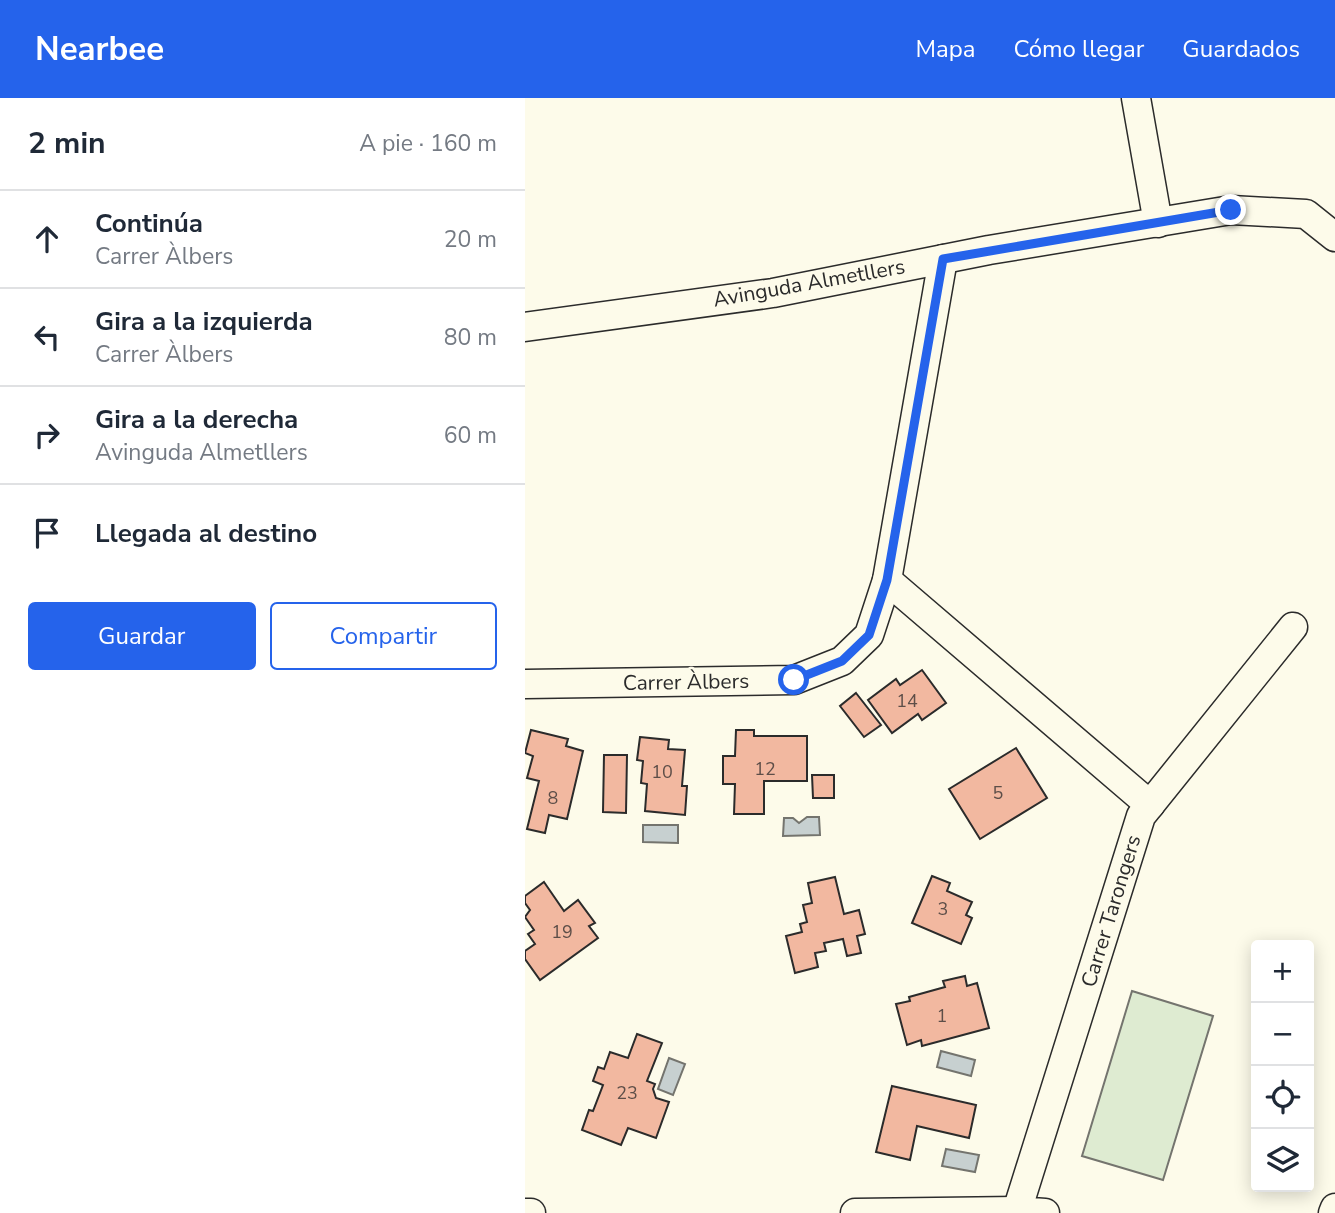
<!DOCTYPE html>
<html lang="es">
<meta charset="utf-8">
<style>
body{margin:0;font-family:"Nunito Sans",sans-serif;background:#f2f2f3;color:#1f2937}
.controls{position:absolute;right:21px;bottom:21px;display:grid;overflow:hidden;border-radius:7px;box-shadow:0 4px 18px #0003}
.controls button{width:63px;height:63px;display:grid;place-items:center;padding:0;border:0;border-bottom:2px solid #e0e1e3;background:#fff;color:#1f2937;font:35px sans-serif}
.stop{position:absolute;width:21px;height:21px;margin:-16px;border:5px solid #2563eb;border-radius:50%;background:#fff}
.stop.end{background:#2563eb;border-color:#fff;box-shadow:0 2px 7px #0008}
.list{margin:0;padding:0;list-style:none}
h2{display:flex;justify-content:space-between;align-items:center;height:91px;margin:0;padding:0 28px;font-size:30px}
h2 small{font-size:23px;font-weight:400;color:#747a83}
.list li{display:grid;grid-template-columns:46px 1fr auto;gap:21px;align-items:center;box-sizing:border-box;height:98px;padding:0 28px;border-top:2px solid #e0e1e3}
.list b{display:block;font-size:26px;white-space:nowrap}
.list p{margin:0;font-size:23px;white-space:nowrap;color:#747a83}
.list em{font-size:23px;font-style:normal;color:#747a83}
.actions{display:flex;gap:14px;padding:21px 28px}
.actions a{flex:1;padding:16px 0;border:2px solid #2563eb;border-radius:7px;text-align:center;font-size:24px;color:#2563eb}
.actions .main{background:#2563eb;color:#fff}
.icon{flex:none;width:38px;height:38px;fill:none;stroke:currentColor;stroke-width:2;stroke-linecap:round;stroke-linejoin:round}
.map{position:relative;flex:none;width:810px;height:1115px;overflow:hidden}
header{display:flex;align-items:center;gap:42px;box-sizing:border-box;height:98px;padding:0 35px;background:#2563eb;color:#fff}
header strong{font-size:33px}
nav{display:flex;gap:38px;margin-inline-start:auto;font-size:24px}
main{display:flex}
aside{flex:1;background:#fff}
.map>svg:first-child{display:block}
</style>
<header>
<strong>Nearbee</strong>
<nav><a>Mapa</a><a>Cómo llegar</a><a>Guardados</a></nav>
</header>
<main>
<aside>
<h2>2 min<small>A pie · 160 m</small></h2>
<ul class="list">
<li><svg class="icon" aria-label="ahead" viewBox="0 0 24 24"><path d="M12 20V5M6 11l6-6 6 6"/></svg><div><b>Continúa</b><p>Carrer Àlbers</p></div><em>20 m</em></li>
<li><svg class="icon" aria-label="left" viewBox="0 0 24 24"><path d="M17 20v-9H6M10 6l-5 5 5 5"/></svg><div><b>Gira a la izquierda</b><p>Carrer Àlbers</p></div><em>80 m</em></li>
<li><svg class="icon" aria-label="right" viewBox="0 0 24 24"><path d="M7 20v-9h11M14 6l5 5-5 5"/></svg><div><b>Gira a la derecha</b><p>Avinguda Almetllers</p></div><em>60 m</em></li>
<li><svg class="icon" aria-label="arrive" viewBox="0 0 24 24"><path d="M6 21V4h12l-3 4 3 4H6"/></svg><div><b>Llegada al destino</b></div></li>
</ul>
<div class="actions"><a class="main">Guardar</a><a>Compartir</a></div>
</aside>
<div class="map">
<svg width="810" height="1115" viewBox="0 0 810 1115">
<rect width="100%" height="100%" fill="#fdfbea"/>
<path fill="#deebd1" stroke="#74746e" stroke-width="2" d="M 607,893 L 688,918 L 638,1082 L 557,1058 Z"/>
<g fill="#c7d0d0" stroke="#74746e" stroke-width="2">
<path d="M 282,719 L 294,719 L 295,737 L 258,738 L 259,720 L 268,720 L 274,725 Z"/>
<path d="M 118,727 L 153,727 L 153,745 L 118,744 Z"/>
<path d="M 416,953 L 450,962 L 446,978 L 412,969 Z"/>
<path d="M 144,960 L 160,966 L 148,997 L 133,991 Z"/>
<path d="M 421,1051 L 454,1057 L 450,1074 L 417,1068 Z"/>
</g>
<g fill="#f2b8a0" stroke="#2b2b2b" stroke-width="2">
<path d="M 397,572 L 421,605 L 397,622 L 393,616 L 367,635 L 343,602 L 371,581 L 375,587 Z"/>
<path d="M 331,595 L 356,627 L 339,639 L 315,608 Z"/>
<path d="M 6,632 L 43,641 L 41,648 L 58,653 L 42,721 L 24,717 L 20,735 L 2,731 L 14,683 L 2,680 L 8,658 L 0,655 Z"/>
<path d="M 211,632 L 229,632 L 229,638 L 282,638 L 282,683 L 239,683 L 239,716 L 209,716 L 210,686 L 198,686 L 198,658 L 210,658 Z"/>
<path d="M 115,639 L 144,642 L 143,651 L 160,652 L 157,688 L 162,688 L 160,717 L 120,713 L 122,686 L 116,685 L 118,663 L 112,662 Z"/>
<path d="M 491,650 L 522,700 L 455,741 L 424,691 Z"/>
<path d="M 79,657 L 102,657 L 101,715 L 78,714 Z"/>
<path d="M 287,677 L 309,677 L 309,700 L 288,700 Z"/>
<path d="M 407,778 L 425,785 L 422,793 L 447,804 L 441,817 L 447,820 L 436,846 L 387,825 Z"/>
<path d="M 310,779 L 319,816 L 334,812 L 340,836 L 332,838 L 336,855 L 322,858 L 318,841 L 299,845 L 301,853 L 290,855 L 293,869 L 270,875 L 261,838 L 277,834 L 275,826 L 282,824 L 278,807 L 287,805 L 283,785 Z"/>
<path d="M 19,784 L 39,813 L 53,802 L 70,825 L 64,828 L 73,840 L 15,882 L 0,861 L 0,853 L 10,846 L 3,836 L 9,832 L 0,819 L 5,812 L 0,805 L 0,798 Z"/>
<path d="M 440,878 L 442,888 L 452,885 L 464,930 L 397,948 L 396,942 L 382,947 L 371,906 L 385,903 L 384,899 L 420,889 L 418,883 Z"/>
<path d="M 112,936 L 137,945 L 122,983 L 130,986 L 128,991 L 131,1000 L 144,1004 L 131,1040 L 103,1030 L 96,1047 L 57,1032 L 64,1012 L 68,1013 L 78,987 L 68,983 L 73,969 L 79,971 L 85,954 L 103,960 Z"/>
<path d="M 367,988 L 451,1007 L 444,1040 L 392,1028 L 385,1062 L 351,1054 Z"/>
</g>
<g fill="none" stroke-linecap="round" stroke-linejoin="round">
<defs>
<g id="street">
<path d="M 611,0 L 633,125"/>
<path d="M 0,229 L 248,195 L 464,152 L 706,112 L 781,116 L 810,139"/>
<path d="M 362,482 L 625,707"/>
<path d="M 0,586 L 269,582 L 317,563 L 344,537 L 362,482 L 418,161"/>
<path d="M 0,1115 L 6,1115"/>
<path d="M 330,1115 L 492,1113"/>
<path d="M 520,1115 L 492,1113 L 616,718 L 768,529"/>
<path d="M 808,1115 L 810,1110"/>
</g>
</defs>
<use href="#street" stroke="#2b2b2b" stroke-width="31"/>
<use href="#street" stroke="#fdfbea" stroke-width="28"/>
</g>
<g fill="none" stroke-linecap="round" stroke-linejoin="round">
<path stroke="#2563eb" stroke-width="9" d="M 269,582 L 317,563 L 344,537 L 362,482 L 418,161 L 706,112"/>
</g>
<g text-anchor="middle" stroke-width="5" stroke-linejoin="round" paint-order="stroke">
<g font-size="18" fill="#5d4e48">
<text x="382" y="609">14</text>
<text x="240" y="677">12</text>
<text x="137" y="680">10</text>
<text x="473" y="701">5</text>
<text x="28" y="706">8</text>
<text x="418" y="817">3</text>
<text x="37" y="840">19</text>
<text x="417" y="924">1</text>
<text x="102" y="1001">23</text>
</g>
<g font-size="21" fill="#2b2b2b" stroke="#fdfbea">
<text transform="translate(284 185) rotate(-10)" y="7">Avinguda Almetllers</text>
<text transform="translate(161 584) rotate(-1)" y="7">Carrer Àlbers</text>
<text transform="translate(586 813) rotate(-73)" y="7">Carrer Tarongers</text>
</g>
</g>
</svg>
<div class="controls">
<button>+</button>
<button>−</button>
<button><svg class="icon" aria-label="locate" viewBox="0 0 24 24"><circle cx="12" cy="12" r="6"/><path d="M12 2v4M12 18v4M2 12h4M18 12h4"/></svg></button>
<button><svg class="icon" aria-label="layers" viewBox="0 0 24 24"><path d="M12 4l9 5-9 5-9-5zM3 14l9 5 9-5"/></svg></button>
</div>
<div class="stop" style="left:269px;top:582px"></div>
<div class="stop end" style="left:706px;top:112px"></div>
</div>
</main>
